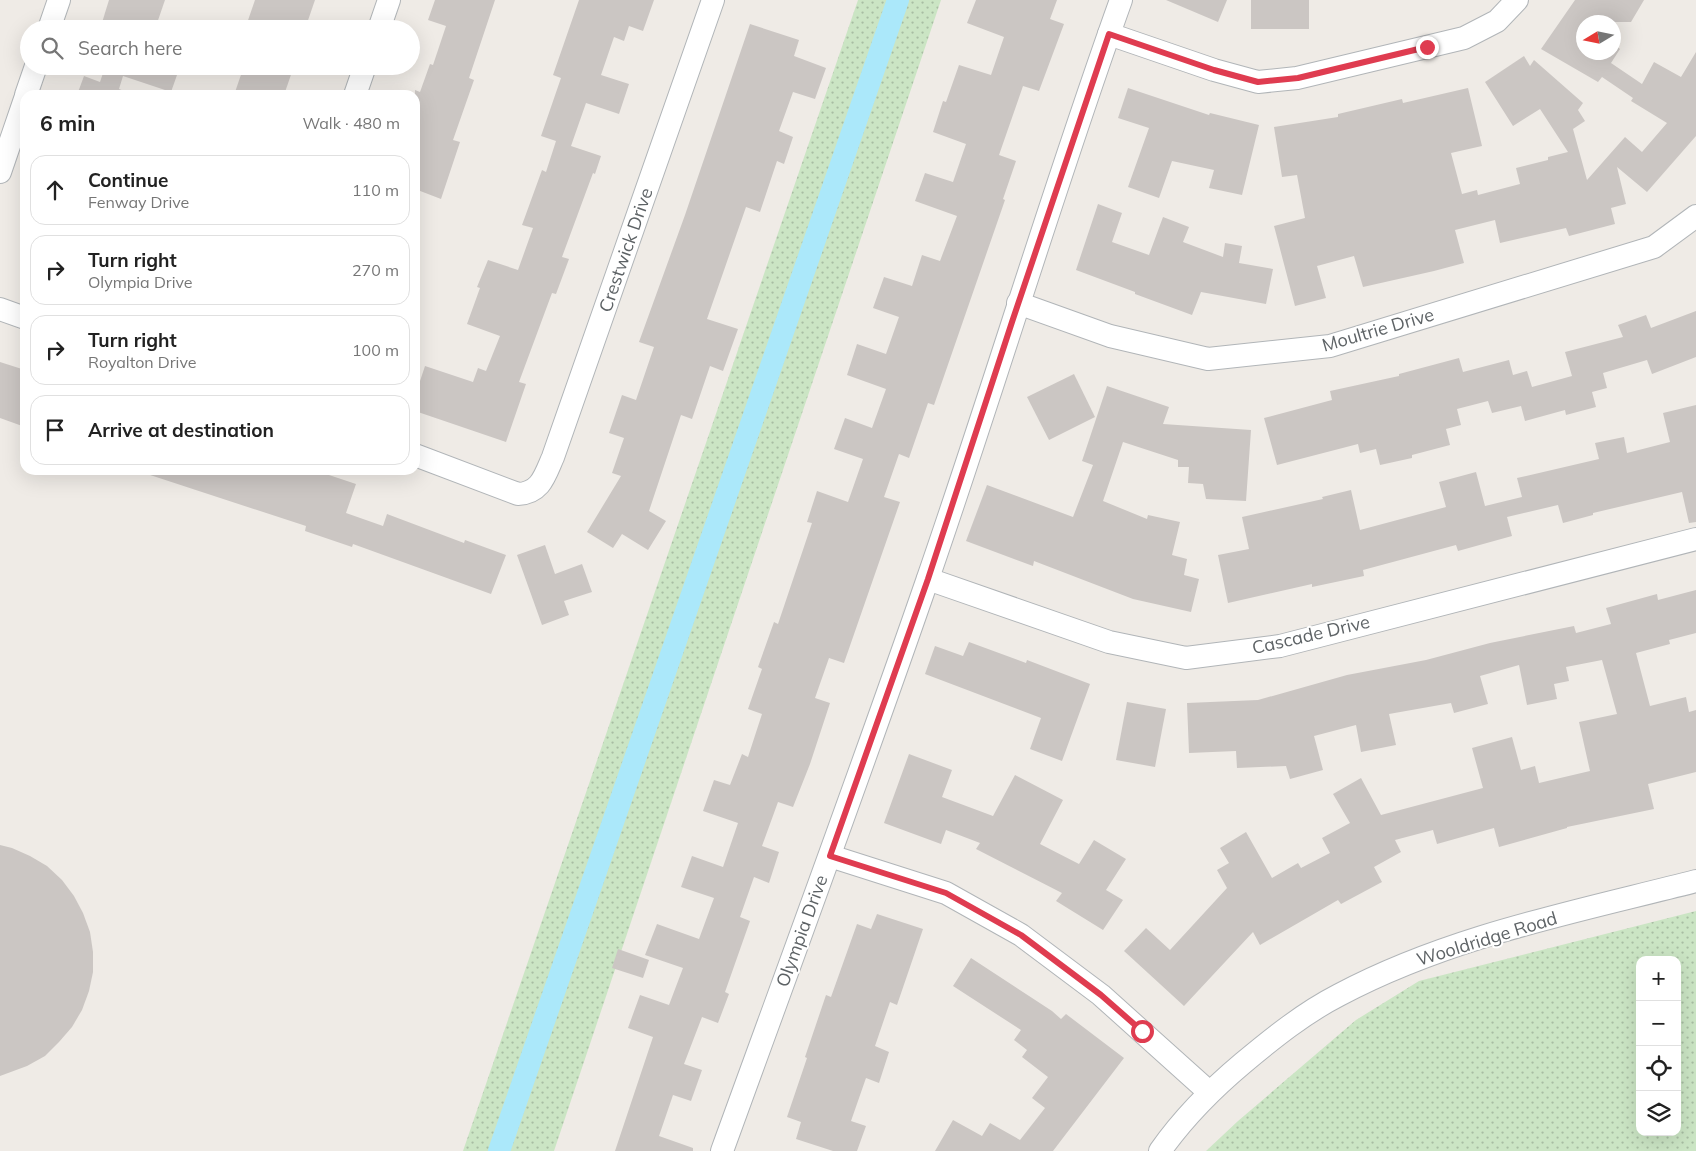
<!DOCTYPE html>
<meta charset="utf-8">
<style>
body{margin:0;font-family:Mulish,sans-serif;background:#f2f2f2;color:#222}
.controls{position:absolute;right:15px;bottom:15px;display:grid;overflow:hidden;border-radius:10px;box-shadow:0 5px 20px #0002}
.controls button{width:45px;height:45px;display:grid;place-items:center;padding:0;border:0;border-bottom:1px solid #e0e0e0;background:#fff;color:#222;font:25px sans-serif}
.compass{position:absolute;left:1576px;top:15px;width:45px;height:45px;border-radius:50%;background:#fff;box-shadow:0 5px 20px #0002;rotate:260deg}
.stop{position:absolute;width:15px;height:15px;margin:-11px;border:4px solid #df3c50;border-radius:50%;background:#fff}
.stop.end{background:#df3c50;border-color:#fff;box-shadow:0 1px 5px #0008}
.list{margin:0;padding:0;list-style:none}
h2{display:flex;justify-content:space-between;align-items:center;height:65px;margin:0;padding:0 20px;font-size:21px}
h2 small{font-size:16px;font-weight:400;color:#767676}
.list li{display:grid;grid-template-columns:32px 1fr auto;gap:15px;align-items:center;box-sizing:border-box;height:70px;margin:0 10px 10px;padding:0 10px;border:1px solid #e0e0e0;border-radius:15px}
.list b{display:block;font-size:19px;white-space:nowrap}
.list p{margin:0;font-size:16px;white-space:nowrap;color:#767676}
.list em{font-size:16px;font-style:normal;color:#767676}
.icon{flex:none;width:28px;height:28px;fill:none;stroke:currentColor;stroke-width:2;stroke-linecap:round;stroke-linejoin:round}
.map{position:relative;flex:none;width:1696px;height:1151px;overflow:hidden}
.search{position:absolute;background:#fff;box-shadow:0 5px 20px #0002;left:20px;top:20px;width:400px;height:55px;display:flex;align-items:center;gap:12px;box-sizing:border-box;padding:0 18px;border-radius:28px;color:#767676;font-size:19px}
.panel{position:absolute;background:#fff;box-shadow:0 5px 20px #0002;left:20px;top:90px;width:400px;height:385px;border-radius:15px}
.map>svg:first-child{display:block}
</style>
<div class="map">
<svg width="1696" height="1151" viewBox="0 0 1696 1151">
<defs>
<pattern id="grass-dots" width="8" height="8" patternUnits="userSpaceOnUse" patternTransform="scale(1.25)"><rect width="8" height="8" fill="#cbe5c4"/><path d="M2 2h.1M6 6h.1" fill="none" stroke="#a8bda3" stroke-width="1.8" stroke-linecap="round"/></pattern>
</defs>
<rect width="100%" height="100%" fill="#efebe6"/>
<g fill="url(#grass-dots)" fill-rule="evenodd">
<path d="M 858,0 L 941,0 L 554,1151 L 463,1151 Z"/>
<path d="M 1696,911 L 1696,1151 L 1206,1151 L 1238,1121 L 1356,1020 L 1419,981 ZM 1640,960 L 1677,960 L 1677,1132 L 1640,1132 Z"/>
</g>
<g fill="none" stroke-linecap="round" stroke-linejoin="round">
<path stroke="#abe8fa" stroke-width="22" d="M 499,1151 L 898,0"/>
</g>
<g fill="#cbc6c3">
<path d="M 109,0 L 165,0 L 155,29 L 100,29 Z"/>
<path d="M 255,0 L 315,0 L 305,29 L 245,29 Z"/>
<path d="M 435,0 L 495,0 L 469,78 L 474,80 L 453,140 L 460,142 L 441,199 L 415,189 L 415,90 L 420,92 L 430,64 L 433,65 L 446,26 L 428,20 Z"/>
<path d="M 579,0 L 654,0 L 643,31 L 629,26 L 624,41 L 614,37 L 601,75 L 629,84 L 619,114 L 586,103 L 571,146 L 601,156 L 595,174 L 593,173 L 562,257 L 569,259 L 556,294 L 552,293 L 519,382 L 526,384 L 506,442 L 415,411 L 415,396 L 425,366 L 473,382 L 478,368 L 486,371 L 500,336 L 467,324 L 480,288 L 477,287 L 488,260 L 518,270 L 533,228 L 522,225 L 542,170 L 546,172 L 556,141 L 541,136 L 561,78 L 553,75 Z"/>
<path d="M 976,0 L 1057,0 L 1050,19 L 1064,24 L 1039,91 L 1023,86 L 999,155 L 1016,161 L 1003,199 L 1005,200 L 934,405 L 928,403 L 909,458 L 899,454 L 884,497 L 900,502 L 844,663 L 829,658 L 815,698 L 830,703 L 810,764 L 793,807 L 778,802 L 762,846 L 779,852 L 769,883 L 754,877 L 740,917 L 750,921 L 725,992 L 729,994 L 718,1023 L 702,1017 L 684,1064 L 702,1070 L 691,1101 L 673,1095 L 659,1136 L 693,1148 L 693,1151 L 615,1151 L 653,1037 L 628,1028 L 640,995 L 669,1005 L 683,968 L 645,955 L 657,924 L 699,939 L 714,898 L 681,887 L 692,856 L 723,867 L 738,823 L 703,811 L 714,780 L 730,785 L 742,754 L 748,757 L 762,714 L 748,709 L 762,669 L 758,667 L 774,622 L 778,624 L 812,523 L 807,522 L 817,491 L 848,502 L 863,459 L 834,449 L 845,418 L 872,428 L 886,389 L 847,375 L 857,344 L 886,354 L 899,317 L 873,308 L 884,277 L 912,286 L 922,255 L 940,261 L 957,216 L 915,201 L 925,173 L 953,182 L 966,144 L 933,132 L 943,101 L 946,102 L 959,65 L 991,75 L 1004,37 L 967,23 Z"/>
<path d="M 1166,0 L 1227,0 L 1218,22 Z"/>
<rect x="1251" y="0" width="58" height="29"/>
<path d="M 1575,0 L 1644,0 L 1631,22 L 1583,22 L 1584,52 L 1614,52 L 1614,44 L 1620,49 L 1611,63 L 1642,84 L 1654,62 L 1681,77 L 1696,52 L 1696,136 L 1647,192 L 1617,167 L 1626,204 L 1611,208 L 1615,224 L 1569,236 L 1566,228 L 1500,243 L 1495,220 L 1455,230 L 1464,263 L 1434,271 L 1363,287 L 1354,256 L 1317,266 L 1326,298 L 1295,306 L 1274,226 L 1305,218 L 1297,175 L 1282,177 L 1274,127 L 1338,117 L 1338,114 L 1402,99 L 1403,103 L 1468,88 L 1482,146 L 1451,153 L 1462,194 L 1477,190 L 1478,195 L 1520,184 L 1516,168 L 1548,160 L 1548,157 L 1568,152 L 1540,109 L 1513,126 L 1485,82 L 1524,56 L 1530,66 L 1534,60 L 1583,103 L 1578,110 L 1585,121 L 1573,129 L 1587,180 L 1625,137 L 1642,152 L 1667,123 L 1631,101 L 1633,98 L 1602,77 L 1598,82 L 1541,49 Z"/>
<path d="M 750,24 L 799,40 L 794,56 L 826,68 L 815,99 L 793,92 L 779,131 L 793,137 L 784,164 L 777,161 L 760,212 L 746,207 L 707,319 L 738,329 L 723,371 L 710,366 L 692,419 L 681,415 L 649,511 L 666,521 L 648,550 L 622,534 L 613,548 L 587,532 L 621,476 L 612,473 L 624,438 L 609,433 L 622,395 L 636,400 L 654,347 L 639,342 L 685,215 Z"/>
<path d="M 103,66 L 152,66 L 177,75 L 171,92 L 123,76 L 119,89 L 129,93 L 129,95 L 77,95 L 84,76 L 100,82 L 104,70 L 103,69 Z"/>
<path d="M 244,66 L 294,66 L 284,95 L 234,95 Z"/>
<path d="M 1128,88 L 1209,115 L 1210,113 L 1259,125 L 1242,195 L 1209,188 L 1214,170 L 1172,161 L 1159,198 L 1128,187 L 1149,128 L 1118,118 Z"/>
<path d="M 1098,204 L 1122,213 L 1112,242 L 1149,255 L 1163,217 L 1189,227 L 1183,242 L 1223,257 L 1225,243 L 1242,246 L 1239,263 L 1273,269 L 1266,304 L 1201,292 L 1192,315 L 1135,294 L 1135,292 L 1076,270 Z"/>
<path d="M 1696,311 L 1696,357 L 1652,374 L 1647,360 L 1603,373 L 1607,388 L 1592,392 L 1596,407 L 1566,415 L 1565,410 L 1525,421 L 1521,406 L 1492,413 L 1488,401 L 1457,409 L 1461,425 L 1446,429 L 1450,445 L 1412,455 L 1412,458 L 1380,465 L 1376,449 L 1360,453 L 1358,444 L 1277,465 L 1264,418 L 1332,400 L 1330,391 L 1399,376 L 1399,374 L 1459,358 L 1463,372 L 1509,360 L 1513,375 L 1527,371 L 1532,387 L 1572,376 L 1565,352 L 1623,337 L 1618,325 L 1646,315 L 1651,328 Z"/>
<path d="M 0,362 L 25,370 L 25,427 L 0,418 Z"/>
<path d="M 1074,374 L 1095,417 L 1049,440 L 1027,397 Z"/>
<path d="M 1107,386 L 1169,407 L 1163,424 L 1251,430 L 1246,501 L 1206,499 L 1203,484 L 1188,483 L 1189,467 L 1178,467 L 1178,460 L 1123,442 L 1103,501 L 1147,519 L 1148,515 L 1180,522 L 1172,555 L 1187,559 L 1184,575 L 1199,579 L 1191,612 L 1133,599 L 1034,561 L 1033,566 L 966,541 L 987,485 L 1073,517 L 1093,465 L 1082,461 Z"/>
<path d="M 1696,405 L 1696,522 L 1689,523 L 1682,492 L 1593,513 L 1593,515 L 1563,523 L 1558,505 L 1507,517 L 1512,536 L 1458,551 L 1456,545 L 1363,570 L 1364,576 L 1312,587 L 1312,584 L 1228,603 L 1218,555 L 1249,549 L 1242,517 L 1323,499 L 1322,497 L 1351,490 L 1360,530 L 1446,507 L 1439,482 L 1476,472 L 1485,506 L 1522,497 L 1517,478 L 1599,459 L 1595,443 L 1624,437 L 1627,453 L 1670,442 L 1663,413 Z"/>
<path d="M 144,470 L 314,470 L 356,484 L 346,513 L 383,526 L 387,514 L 464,543 L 465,540 L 506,555 L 491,594 L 353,544 L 352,547 L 305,531 L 306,526 L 144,473 Z"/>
<path d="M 545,545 L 555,574 L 582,564 L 592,592 L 564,601 L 569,615 L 542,625 L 517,555 Z"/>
<path d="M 1696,590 L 1696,633 L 1669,640 L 1670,644 L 1636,653 L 1650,706 L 1686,697 L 1689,712 L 1696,710 L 1696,772 L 1648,784 L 1654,809 L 1567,827 L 1567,828 L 1499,847 L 1494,828 L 1437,844 L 1433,830 L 1395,840 L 1401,852 L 1374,867 L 1382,882 L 1341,904 L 1338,900 L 1260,945 L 1253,932 L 1184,1006 L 1124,951 L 1146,928 L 1170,950 L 1227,888 L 1217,870 L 1229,863 L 1220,848 L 1246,832 L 1272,878 L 1298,863 L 1301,868 L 1330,853 L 1322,838 L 1350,823 L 1333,794 L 1361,778 L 1381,815 L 1483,788 L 1472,748 L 1512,737 L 1521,770 L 1535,766 L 1539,783 L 1590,771 L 1579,722 L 1617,714 L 1602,660 L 1566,667 L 1569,681 L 1554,684 L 1557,699 L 1527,705 L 1519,665 L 1480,676 L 1488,704 L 1454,713 L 1451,703 L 1389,714 L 1396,745 L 1361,752 L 1356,725 L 1314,736 L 1323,770 L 1290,779 L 1286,766 L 1237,768 L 1236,751 L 1189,753 L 1187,703 L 1258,700 L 1347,675 L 1426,660 L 1490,643 L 1574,626 L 1576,633 L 1611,624 L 1606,608 L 1657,594 L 1658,600 Z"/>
<path d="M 969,642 L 1026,663 L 1027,660 L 1090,684 L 1062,761 L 1030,749 L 1041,718 L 925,674 L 935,646 L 963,656 Z"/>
<path d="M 1127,702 L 1166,709 L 1155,767 L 1116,760 Z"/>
<path d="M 909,754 L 952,770 L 942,797 L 993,816 L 1015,775 L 1063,800 L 1040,844 L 1079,864 L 1094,840 L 1126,859 L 1106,890 L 1123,900 L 1103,930 L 1056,901 L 1062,893 L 976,849 L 980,843 L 946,830 L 941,844 L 884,823 Z"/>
<path d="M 0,845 L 12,848 L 30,856 L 47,866 L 62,880 L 74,896 L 83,913 L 90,932 L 93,952 L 93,972 L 89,991 L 82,1010 L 72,1027 L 59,1042 L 45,1056 L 27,1066 L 0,1076 Z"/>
<path d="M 877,914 L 923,929 L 897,1005 L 890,1002 L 875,1046 L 889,1052 L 879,1083 L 866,1078 L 851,1121 L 866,1126 L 857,1151 L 833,1151 L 796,1139 L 801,1122 L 787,1117 L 807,1058 L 805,1057 L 826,995 L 831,997 L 857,924 L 871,929 Z"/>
<path d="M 618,949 L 649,960 L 643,978 L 612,968 Z"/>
<path d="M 971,958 L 1052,1011 L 1061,1019 L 1066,1014 L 1124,1058 L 1053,1151 L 935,1151 L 953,1120 L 982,1136 L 990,1123 L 1020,1140 L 1045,1108 L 1032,1098 L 1048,1077 L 1022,1057 L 1027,1050 L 1014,1040 L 1021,1030 L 953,986 Z"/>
</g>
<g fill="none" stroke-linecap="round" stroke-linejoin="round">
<defs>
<g id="minor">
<path d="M 49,29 L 59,0"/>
<path d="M 379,29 L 389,0"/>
<path d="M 1109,34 L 1214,70 L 1258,82 L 1297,78 L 1464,38 L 1497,21 L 1517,0"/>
<path d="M 26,95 L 36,66"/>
<path d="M 355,95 L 365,66"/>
<path d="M 0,172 L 25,99"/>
<path d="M 1018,303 L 1110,336 L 1208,359 L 1330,346 L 1654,247 L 1696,216"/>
<path d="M 0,309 L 25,318"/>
<path d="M 415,455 L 518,494 C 541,493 545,475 553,457 L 713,0"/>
<path d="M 928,579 L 1109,642 L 1186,658 L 1280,646 L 1696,539"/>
<path d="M 830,856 L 946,893 L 1021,935 L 1101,995 L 1209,1092"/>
<path d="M 722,1151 C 791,961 861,772 927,581 C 994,388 1052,192 1121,0"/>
<path d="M 1160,1151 C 1184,1117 1212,1089 1243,1063 C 1273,1038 1304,1013 1339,995 C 1450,936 1575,912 1696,881"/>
</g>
</defs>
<use href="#minor" stroke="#b1b5b8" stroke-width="24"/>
<use href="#minor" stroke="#fff" stroke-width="22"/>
</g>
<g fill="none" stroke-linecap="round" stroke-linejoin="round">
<path stroke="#df3c50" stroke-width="6" d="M 1142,1031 L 1101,995 L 1021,935 L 946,893 L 830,856 L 928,579 L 1012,322 L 1109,34 L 1214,70 L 1258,82 L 1298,78 L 1427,47"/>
</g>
<g text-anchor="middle" stroke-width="4" stroke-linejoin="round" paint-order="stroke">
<g font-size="18" fill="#5e6366" stroke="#fff">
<text transform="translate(626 250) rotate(-71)" y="6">Crestwick Drive</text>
<text transform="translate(1378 330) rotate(-16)" y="6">Moultrie Drive</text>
<text transform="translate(1311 635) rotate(-13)" y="6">Cascade Drive</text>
<text transform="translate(802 931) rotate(-70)" y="6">Olympia Drive</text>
<text transform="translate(1487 939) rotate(-17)" y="6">Wooldridge Road</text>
</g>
</g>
</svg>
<div class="controls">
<button>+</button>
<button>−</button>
<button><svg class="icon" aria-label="locate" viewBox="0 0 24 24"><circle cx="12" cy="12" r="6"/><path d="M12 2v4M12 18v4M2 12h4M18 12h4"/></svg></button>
<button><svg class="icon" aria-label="layers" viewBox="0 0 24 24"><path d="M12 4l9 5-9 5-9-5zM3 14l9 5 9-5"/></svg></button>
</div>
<svg class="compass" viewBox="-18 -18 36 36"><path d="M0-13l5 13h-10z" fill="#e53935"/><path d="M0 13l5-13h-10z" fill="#767676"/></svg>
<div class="stop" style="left:1142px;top:1031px"></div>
<div class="stop end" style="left:1427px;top:47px"></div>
<div class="search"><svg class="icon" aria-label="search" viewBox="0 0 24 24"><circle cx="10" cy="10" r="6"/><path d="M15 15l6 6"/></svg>Search here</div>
<section class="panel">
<h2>6 min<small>Walk · 480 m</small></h2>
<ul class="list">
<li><svg class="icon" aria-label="ahead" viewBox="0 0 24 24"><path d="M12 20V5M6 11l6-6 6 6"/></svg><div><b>Continue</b><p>Fenway Drive</p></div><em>110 m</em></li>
<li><svg class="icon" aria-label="right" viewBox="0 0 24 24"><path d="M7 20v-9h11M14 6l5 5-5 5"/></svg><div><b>Turn right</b><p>Olympia Drive</p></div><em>270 m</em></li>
<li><svg class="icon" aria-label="right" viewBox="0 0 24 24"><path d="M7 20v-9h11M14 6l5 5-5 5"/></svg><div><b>Turn right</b><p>Royalton Drive</p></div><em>100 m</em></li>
<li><svg class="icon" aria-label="arrive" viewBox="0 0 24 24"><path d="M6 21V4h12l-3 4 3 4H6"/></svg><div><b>Arrive at destination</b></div></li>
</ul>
</section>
</div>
